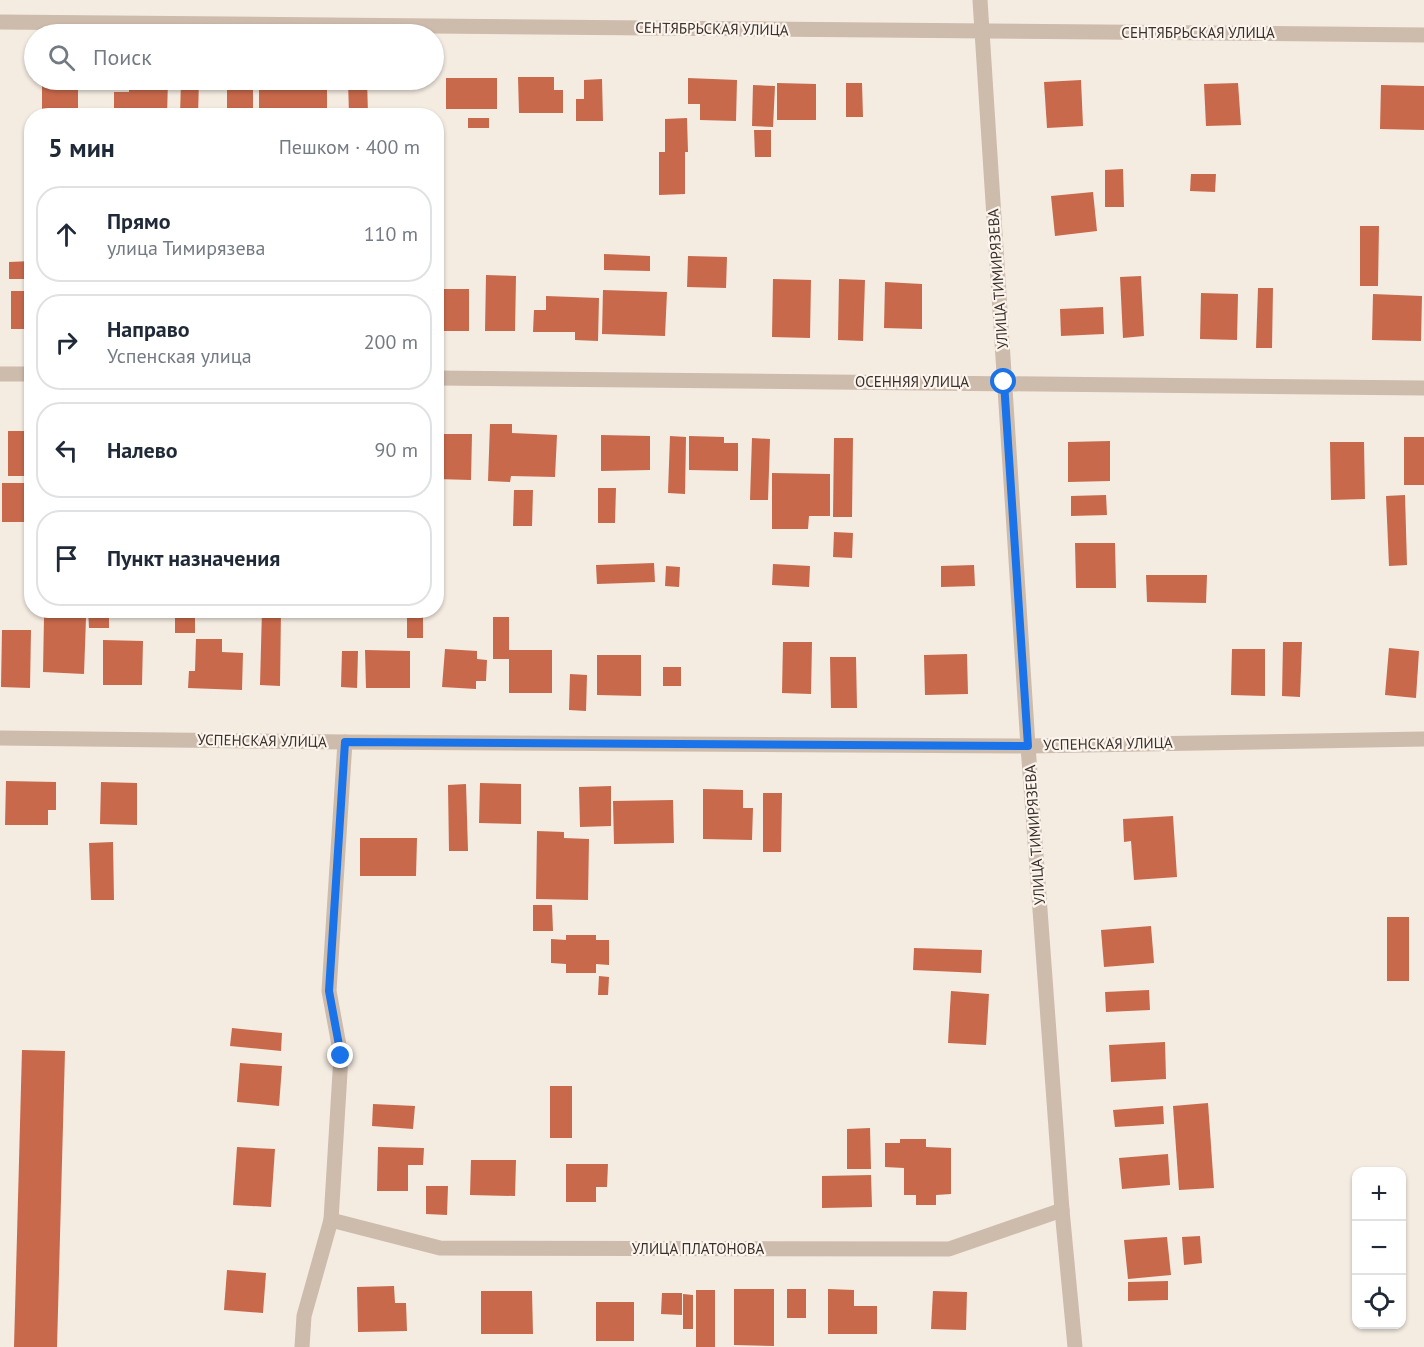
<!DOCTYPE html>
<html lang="ru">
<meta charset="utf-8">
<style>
body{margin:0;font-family:"PT Sans",sans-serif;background:#f2f2f3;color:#1f2937}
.controls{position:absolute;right:18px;bottom:18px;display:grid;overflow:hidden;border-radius:12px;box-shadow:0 2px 4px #0004}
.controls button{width:54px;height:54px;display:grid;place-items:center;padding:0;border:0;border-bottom:2px solid #e0e1e3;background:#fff;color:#1f2937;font:30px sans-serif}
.stop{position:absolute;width:18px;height:18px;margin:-14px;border:4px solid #1a73e8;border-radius:50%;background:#fff}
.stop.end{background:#1a73e8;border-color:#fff;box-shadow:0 2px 6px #0008}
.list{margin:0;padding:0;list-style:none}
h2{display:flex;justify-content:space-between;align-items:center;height:78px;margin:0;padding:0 24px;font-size:26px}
h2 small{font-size:20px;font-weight:400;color:#747a83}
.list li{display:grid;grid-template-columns:39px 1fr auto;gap:18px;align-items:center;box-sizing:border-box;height:96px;margin:0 12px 12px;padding:0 12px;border:2px solid #e0e1e3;border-radius:24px}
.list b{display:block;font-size:22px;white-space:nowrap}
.list p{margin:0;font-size:20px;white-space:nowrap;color:#747a83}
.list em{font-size:20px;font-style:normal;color:#747a83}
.icon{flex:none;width:33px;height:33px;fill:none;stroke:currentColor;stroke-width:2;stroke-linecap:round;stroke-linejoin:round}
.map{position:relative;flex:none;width:1424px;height:1347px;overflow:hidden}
.search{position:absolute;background:#fff;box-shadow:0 2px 4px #0004;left:24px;top:24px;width:420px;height:66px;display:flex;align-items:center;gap:15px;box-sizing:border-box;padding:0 21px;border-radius:33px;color:#747a83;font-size:22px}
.panel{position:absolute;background:#fff;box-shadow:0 2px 4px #0004;left:24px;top:108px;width:420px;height:510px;border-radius:24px}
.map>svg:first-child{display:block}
</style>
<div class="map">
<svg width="1424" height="1347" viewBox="0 0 1424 1347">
<rect width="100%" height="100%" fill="#f4ebe1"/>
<g fill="#c8694b">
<path d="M 518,77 L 554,77 L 554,90 L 563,90 L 563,113 L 519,113 Z"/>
<rect x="446" y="78" width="51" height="31"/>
<path d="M 688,78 L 737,80 L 736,121 L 700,120 L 700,104 L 688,104 Z"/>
<path d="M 602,79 L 603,121 L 576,121 L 576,99 L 584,99 L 584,80 Z"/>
<rect x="42" y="80" width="36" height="34"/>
<path d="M 129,80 L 168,80 L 167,116 L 114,116 L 114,92 L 129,92 Z"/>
<path d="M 181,80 L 199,80 L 198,116 L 180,116 Z"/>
<rect x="227" y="80" width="26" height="35"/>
<rect x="259" y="80" width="68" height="36"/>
<path d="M 348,80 L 367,80 L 368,114 L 349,115 Z"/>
<path d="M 1081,80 L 1083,126 L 1047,128 L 1044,82 Z"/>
<path d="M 777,83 L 816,84 L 816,120 L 777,120 Z"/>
<path d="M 846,83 L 862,83 L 863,117 L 846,117 Z"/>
<path d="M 1238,83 L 1241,125 L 1206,126 L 1204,84 Z"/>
<path d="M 753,85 L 775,86 L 773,127 L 752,126 Z"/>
<path d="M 1381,85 L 1424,86 L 1424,130 L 1380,129 Z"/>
<rect x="468" y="118" width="21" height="10"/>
<path d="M 687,118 L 688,152 L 685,152 L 685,194 L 659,195 L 659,152 L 665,152 L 665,119 Z"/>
<path d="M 754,130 L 771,130 L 771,157 L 755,157 Z"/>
<path d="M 1123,169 L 1124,207 L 1105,207 L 1105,170 Z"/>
<path d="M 1191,174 L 1216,174 L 1215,192 L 1190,191 Z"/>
<path d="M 1093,192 L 1097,231 L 1055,236 L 1051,196 Z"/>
<path d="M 1360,226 L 1379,226 L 1378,286 L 1360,286 Z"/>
<path d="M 604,254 L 650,256 L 650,271 L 604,270 Z"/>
<path d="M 688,256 L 727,257 L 726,288 L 687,287 Z"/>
<path d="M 32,261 L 32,279 L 9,279 L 9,262 Z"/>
<path d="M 486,275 L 516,276 L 515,331 L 485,331 Z"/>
<path d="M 1141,276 L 1144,336 L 1123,338 L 1120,277 Z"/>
<path d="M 773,279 L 811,280 L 810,338 L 772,337 Z"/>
<path d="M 839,279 L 865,280 L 863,341 L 838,340 Z"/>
<path d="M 885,282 L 922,284 L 922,329 L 884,328 Z"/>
<path d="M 1258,288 L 1273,288 L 1272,348 L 1256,348 Z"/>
<rect x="436" y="289" width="33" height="42"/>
<path d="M 603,290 L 667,292 L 665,336 L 602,334 Z"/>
<rect x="11" y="291" width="21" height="38"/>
<path d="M 1201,293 L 1238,294 L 1237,340 L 1200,339 Z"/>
<path d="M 1373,294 L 1422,296 L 1421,341 L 1372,340 Z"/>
<path d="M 546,296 L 599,298 L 598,341 L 575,340 L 575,332 L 533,332 L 534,310 L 546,310 Z"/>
<path d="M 1103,307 L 1104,334 L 1061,336 L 1060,309 Z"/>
<path d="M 490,424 L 512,424 L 512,433 L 557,435 L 555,477 L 511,476 L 510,482 L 488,481 Z"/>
<path d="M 8,431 L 32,431 L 32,469 L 25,469 L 25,476 L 8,476 Z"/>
<path d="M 436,434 L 472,434 L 471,480 L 436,479 Z"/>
<path d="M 601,435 L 650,436 L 650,470 L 601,471 Z"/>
<path d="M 670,436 L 686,437 L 685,494 L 668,493 Z"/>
<path d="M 689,436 L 724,437 L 724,443 L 738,443 L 738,471 L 689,470 Z"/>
<rect x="1404" y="437" width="20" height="48"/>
<path d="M 752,438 L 770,439 L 768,500 L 750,500 Z"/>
<path d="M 834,438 L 853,438 L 852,517 L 833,517 Z"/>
<path d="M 1110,441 L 1110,481 L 1068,482 L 1068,442 Z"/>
<path d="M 1330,442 L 1364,442 L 1365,499 L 1331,500 Z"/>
<path d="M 772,473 L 830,474 L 830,516 L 809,516 L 808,529 L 772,529 Z"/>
<rect x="2" y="483" width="23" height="39"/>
<path d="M 598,488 L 616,488 L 615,523 L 598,523 Z"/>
<path d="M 514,490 L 533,490 L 532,526 L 513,526 Z"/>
<path d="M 1106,495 L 1107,515 L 1071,516 L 1071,496 Z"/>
<path d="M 1405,495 L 1407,565 L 1389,566 L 1386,496 Z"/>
<path d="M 834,532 L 853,533 L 852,558 L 833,557 Z"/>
<path d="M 1075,543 L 1115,543 L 1116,588 L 1076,588 Z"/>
<path d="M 654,563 L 655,582 L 597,584 L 596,565 Z"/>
<path d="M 773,564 L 810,566 L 809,587 L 772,585 Z"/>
<path d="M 974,565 L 975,586 L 941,587 L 941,566 Z"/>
<path d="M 666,566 L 680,567 L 679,587 L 665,586 Z"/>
<path d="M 1146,575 L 1207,575 L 1206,603 L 1147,602 Z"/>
<path d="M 88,610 L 109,610 L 109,628 L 89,628 Z"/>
<rect x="175" y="610" width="20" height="23"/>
<path d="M 262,610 L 281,610 L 280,686 L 260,685 Z"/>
<rect x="407" y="610" width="16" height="28"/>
<path d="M 44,617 L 86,618 L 84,674 L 43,672 Z"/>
<path d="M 493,617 L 509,617 L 509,650 L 552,650 L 552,693 L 509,693 L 509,659 L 493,659 Z"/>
<path d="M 2,630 L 31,630 L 30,688 L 1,687 Z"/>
<path d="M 196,639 L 222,639 L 222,652 L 243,653 L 242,690 L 188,688 L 189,671 L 195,671 Z"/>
<path d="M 103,640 L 143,641 L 142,685 L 103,685 Z"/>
<path d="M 783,642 L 812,642 L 811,694 L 782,693 Z"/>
<path d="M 1283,642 L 1302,642 L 1300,697 L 1282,696 Z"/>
<path d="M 1389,648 L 1419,651 L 1416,698 L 1385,695 Z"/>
<path d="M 445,649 L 477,651 L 477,659 L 487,660 L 486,681 L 476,681 L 476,689 L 442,687 Z"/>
<path d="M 1232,649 L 1265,649 L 1265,696 L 1231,695 Z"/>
<path d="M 365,650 L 410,651 L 410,688 L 366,688 Z"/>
<path d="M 342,651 L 358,651 L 357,688 L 341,687 Z"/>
<path d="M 967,654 L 968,694 L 925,695 L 924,655 Z"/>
<path d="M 597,655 L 641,655 L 641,696 L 597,695 Z"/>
<path d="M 830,657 L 856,657 L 857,708 L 831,708 Z"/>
<rect x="663" y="667" width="18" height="19"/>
<path d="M 570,674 L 587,675 L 586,711 L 569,710 Z"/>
<path d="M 6,781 L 56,782 L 56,810 L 48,810 L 48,825 L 5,825 Z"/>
<path d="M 101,782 L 137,783 L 137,825 L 100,824 Z"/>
<path d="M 480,783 L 521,784 L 521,824 L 479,823 Z"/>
<path d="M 466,784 L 468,851 L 449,851 L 448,785 Z"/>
<path d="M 611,786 L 611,826 L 580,827 L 579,787 Z"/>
<path d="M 703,789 L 743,790 L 743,808 L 753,808 L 752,840 L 703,839 Z"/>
<path d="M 763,793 L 782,793 L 781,852 L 763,852 Z"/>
<path d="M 673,800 L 674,843 L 614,844 L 613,801 Z"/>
<path d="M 1173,816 L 1177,877 L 1134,880 L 1131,841 L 1124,842 L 1123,819 Z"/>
<path d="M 537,831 L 564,832 L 564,838 L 589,839 L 588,900 L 536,899 Z"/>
<path d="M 360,838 L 417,838 L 416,876 L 360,876 Z"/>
<path d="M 113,842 L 114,900 L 91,900 L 89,843 Z"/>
<path d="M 533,905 L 552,905 L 553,931 L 533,931 Z"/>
<rect x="1387" y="917" width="22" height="64"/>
<path d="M 1151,926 L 1154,963 L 1104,967 L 1101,930 Z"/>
<path d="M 566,935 L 596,935 L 596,940 L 609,940 L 609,965 L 596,964 L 596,973 L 566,973 L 566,964 L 551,963 L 551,939 L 566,940 Z"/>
<path d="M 914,948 L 982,950 L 981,973 L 913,970 Z"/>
<path d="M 599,976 L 609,977 L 608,995 L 598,995 Z"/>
<path d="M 1149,990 L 1150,1010 L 1106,1012 L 1105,992 Z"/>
<path d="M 951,991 L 989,994 L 986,1045 L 948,1043 Z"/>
<path d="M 232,1028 L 282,1033 L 281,1051 L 230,1046 Z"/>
<path d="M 1165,1042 L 1166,1079 L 1111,1082 L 1109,1045 Z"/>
<path d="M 22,1050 L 65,1051 L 57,1347 L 14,1347 Z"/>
<path d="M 240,1063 L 282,1066 L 279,1106 L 237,1102 Z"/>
<rect x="550" y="1086" width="22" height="52"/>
<path d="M 1208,1103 L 1214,1188 L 1179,1190 L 1173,1106 Z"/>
<path d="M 373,1104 L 415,1106 L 413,1129 L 372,1126 Z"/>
<path d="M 1163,1106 L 1164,1124 L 1115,1127 L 1113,1110 Z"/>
<path d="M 870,1128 L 871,1169 L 847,1169 L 847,1129 Z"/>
<path d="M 900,1139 L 926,1139 L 926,1147 L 951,1148 L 951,1194 L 936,1195 L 936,1205 L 916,1205 L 916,1195 L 904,1195 L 904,1168 L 885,1167 L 885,1143 L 900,1143 Z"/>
<path d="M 237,1147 L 275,1149 L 271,1207 L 233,1205 Z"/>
<path d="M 378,1147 L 424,1148 L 423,1165 L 408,1165 L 408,1191 L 377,1191 Z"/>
<path d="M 1168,1154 L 1170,1185 L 1122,1189 L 1119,1158 Z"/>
<path d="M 471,1160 L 516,1160 L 515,1196 L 470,1195 Z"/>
<path d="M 566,1164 L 608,1164 L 607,1187 L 596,1187 L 596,1202 L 566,1202 Z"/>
<path d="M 871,1175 L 872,1207 L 822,1208 L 822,1176 Z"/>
<path d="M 426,1186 L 448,1186 L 447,1215 L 426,1214 Z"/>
<path d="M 1200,1236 L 1202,1263 L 1184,1265 L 1182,1237 Z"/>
<path d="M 1167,1237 L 1171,1275 L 1128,1279 L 1124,1240 Z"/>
<path d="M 227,1270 L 266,1273 L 263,1313 L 224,1310 Z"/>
<path d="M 1168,1281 L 1168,1300 L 1128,1301 L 1128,1282 Z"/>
<path d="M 394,1286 L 395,1303 L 406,1303 L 407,1331 L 358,1332 L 357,1287 Z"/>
<path d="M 734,1289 L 774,1289 L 774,1346 L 734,1345 Z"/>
<rect x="787" y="1289" width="19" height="29"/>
<path d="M 828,1289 L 854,1290 L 854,1306 L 877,1306 L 877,1334 L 828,1334 Z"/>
<rect x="696" y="1290" width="19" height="57"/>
<path d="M 481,1291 L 532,1291 L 533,1334 L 481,1334 Z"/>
<path d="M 933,1291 L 967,1292 L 966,1330 L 931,1329 Z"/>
<path d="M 662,1293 L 682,1293 L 682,1315 L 661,1314 Z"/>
<path d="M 683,1294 L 693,1295 L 693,1329 L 683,1329 Z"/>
<rect x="596" y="1302" width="38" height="39"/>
</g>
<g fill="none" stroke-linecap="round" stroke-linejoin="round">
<g stroke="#cdbbac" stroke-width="15">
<path d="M 980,0 L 1028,746 L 1062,1210 L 1075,1347"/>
<path d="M 0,22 L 1424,35"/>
<path d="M 0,374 L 32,374"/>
<path d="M 436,378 L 1424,388"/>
<path d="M 0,738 L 345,742 L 1028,746 L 1424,739"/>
<path d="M 331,1220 L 440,1248 L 949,1249 L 1062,1210"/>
<path d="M 302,1347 L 304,1316 L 331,1220 L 341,1056 L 329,991 L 345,742"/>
</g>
</g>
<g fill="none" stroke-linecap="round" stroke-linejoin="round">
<path stroke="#1a73e8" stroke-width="8" d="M 341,1056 L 329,991 L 345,742 L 1028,746 L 1004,382"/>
</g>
<g text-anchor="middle" stroke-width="4.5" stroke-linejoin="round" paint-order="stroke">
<g font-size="15" fill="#3b302b" stroke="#fbf5ee">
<text transform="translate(712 29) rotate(1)" y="5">СЕНТЯБРЬСКАЯ УЛИЦА</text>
<text x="1198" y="38">СЕНТЯБРЬСКАЯ УЛИЦА</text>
<text transform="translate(998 279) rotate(-94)" y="5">УЛИЦА ТИМИРЯЗЕВА</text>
<text x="912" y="387">ОСЕННЯЯ УЛИЦА</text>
<text transform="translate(262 741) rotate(1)" y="5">УСПЕНСКАЯ УЛИЦА</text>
<text transform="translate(1108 744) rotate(-1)" y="5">УСПЕНСКАЯ УЛИЦА</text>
<text transform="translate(1035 835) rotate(-94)" y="5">УЛИЦА ТИМИРЯЗЕВА</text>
<text x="698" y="1254">УЛИЦА ПЛАТОНОВА</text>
</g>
</g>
</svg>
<div class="controls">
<button>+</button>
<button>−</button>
<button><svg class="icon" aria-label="locate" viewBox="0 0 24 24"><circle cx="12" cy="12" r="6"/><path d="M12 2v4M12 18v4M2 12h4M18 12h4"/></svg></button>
</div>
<div class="stop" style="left:1004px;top:382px"></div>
<div class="stop end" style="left:341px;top:1056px"></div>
<div class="search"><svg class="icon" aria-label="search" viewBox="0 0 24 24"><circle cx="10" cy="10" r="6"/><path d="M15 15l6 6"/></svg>Поиск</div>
<section class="panel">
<h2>5 мин<small>Пешком · 400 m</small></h2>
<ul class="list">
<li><svg class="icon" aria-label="ahead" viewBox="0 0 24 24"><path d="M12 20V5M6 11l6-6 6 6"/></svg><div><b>Прямо</b><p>улица Тимирязева</p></div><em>110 m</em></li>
<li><svg class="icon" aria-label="right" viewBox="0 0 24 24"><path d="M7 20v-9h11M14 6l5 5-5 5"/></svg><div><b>Направо</b><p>Успенская улица</p></div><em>200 m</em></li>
<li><svg class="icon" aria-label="left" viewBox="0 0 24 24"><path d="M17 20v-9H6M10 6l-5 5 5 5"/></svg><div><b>Налево</b></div><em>90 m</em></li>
<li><svg class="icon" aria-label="arrive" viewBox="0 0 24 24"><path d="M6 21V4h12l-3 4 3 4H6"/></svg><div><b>Пункт назначения</b></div></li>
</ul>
</section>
</div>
